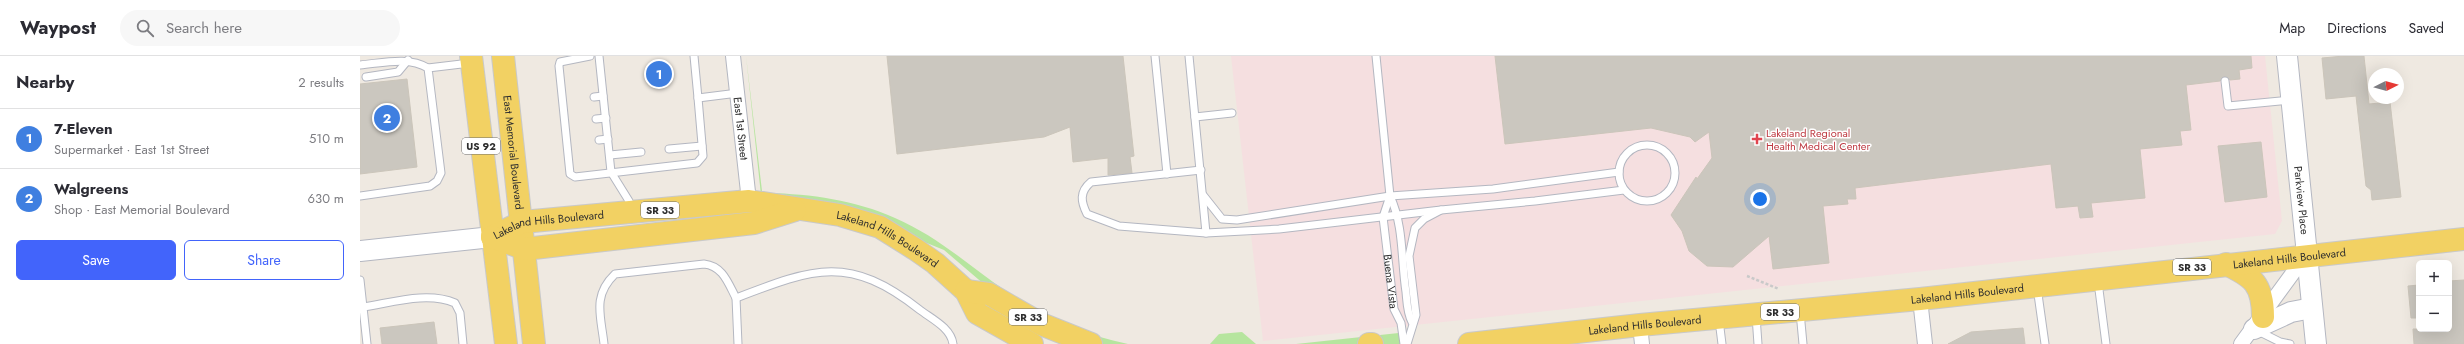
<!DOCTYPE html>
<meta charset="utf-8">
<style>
body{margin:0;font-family:Jost,sans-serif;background:#f7f7f7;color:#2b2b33}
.controls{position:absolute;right:12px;bottom:12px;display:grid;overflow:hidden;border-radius:6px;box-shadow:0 4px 16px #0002}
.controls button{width:36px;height:36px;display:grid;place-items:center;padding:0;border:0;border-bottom:1px solid #e1e1e2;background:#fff;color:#2b2b33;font:20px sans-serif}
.compass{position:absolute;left:2008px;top:12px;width:36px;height:36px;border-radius:50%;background:#fff;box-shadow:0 4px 16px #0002;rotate:84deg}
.you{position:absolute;left:1400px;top:143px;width:14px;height:14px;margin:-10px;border:3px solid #fff;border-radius:50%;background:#1a73e8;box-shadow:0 0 0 6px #1a73e833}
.badge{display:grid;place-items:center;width:26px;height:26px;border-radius:50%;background:#4264fb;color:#fff;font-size:13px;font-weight:700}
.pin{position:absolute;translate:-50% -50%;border:2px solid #fff;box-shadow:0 1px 4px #0006}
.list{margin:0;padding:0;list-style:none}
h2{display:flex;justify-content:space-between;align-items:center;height:52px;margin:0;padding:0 16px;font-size:17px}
h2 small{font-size:13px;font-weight:400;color:#7c7c81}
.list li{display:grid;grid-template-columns:26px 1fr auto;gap:12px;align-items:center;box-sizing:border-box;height:60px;padding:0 16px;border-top:1px solid #e1e1e2}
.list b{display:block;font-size:15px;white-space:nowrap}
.list p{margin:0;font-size:13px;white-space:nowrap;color:#7c7c81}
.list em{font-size:13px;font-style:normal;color:#7c7c81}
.actions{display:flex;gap:8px;padding:12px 16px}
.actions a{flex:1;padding:9px 0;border:1px solid #4264fb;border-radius:6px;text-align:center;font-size:14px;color:#4264fb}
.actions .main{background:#4264fb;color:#fff}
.icon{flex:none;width:22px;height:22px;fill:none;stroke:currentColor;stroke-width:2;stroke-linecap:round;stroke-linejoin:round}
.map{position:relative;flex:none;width:2104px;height:288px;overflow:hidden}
header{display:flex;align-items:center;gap:24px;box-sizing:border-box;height:56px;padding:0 20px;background:#fff;border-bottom:1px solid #e1e1e2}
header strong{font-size:19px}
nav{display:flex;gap:22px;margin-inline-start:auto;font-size:14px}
.search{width:280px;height:36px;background:#f7f7f7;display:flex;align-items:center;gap:10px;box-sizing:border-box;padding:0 14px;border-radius:22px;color:#7c7c81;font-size:15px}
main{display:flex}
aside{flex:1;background:#fff}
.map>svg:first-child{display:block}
</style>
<header>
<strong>Waypost</strong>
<div class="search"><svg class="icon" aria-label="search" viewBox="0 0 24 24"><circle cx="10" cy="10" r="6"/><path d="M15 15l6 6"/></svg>Search here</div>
<nav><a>Map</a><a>Directions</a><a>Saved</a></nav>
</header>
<main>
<aside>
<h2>Nearby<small>2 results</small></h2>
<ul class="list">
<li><span class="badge" style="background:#3f7fe0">1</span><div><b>7-Eleven</b><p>Supermarket · East 1st Street</p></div><em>510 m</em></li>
<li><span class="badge" style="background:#3f7fe0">2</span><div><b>Walgreens</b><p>Shop · East Memorial Boulevard</p></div><em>630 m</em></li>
</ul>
<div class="actions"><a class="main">Save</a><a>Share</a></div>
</aside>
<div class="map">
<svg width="2104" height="288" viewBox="0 0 2104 288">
<rect width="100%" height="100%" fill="#efe9e1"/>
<path fill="#f5dfe0" d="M 871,0 L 1905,0 L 1922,165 L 1915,178 L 903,285 Z"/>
<g fill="#b6e59e">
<path d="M 386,0 L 402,135 L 408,137 C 451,138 495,144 535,162 C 579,181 612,212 651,239 C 686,264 726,279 768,288 L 723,288 L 659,258 L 584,194 L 547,179 L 401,139 Z"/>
<path d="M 882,276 L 896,288 L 850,288 L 859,278 Z"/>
<path d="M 1048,276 L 1043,288 L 936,288 Z"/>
</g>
<g fill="#cbc7bf" stroke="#cbc5ba">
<path d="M 527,0 L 763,0 L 774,100 L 770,101 L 772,117 L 748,119 L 748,102 L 713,106 L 710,71 L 684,81 L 537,98 Z"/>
<path d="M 1135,0 L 1891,0 L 1892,12 L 1879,14 L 1880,23 L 1870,24 L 1865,20 L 1860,25 L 1826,29 L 1831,74 L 1820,75 L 1822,89 L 1780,93 L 1785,142 L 1731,147 L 1733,161 L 1720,162 L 1718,150 L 1696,152 L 1691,108 L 1495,132 L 1496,143 L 1487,143 L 1488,148 L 1463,150 L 1469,207 L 1413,213 L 1409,180 L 1373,211 L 1347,210 L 1329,195 L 1322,175 L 1311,159 L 1336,121 L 1337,123 L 1352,102 L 1349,76 L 1335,86 L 1330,81 L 1291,72 L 1145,88 Z"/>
<path d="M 1984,0 L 2004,0 L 2009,48 L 2030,46 L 2041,141 L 2012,144 L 2011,134 L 2006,130 L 1996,40 L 1966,43 L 1962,2 Z"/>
<path d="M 47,23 L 57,111 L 0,118 L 0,28 Z"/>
<path d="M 1901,86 L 1907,141 L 1865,146 L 1858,90 Z"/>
<path d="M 2104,224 L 2104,288 L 2054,288 L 2053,273 L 2089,273 L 2089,225 Z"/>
<path d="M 2059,229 L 2059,262 L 2051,262 L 2048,230 Z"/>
<path d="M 74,266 L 77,288 L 22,288 L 20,272 Z"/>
<path d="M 1663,272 L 1665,288 L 1588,288 L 1611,276 Z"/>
</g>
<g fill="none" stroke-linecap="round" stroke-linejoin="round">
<defs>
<g id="lane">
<path d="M 230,0 L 200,6 L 199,10 L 210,118 L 215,121 L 337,107 L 343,100 L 338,42"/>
<path d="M 239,0 L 251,116 L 269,145 L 271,154"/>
<path d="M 334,0 L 338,42 L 378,37"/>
<path d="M 795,0 L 807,118"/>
<path d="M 829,0 L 846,177 L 919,173 L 1081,154"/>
<path d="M 1016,0 L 1030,140 C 1044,170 1041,204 1046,236 C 1047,246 1047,257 1052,266"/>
<path d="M 0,9 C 23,7 48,0 68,12"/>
<path d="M 6,21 L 38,16 L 48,4"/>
<path d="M 1865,25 L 1868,50 L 1931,44"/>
<path d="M 234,41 L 243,40"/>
<path d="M 835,61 L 872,57"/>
<path d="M 236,63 L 246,62"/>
<path d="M 239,84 L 248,83"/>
<circle cx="1287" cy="117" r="28"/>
<path d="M 309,93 L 342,90"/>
<path d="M 250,99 L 281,96"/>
<path d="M 841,114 L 731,126 C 719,136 721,146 727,158 L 759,170 L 846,177"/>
<path d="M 843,139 L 862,163 L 877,164 L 1030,140 L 1133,133 L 1259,116"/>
<path d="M 0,140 L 70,130 L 77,125 L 81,117 L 68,12 L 110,7"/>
<path id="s1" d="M 1030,140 L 1023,161 L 1034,253 L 1041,267 L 1044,288"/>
<path d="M 0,224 L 7,288"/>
<path d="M 1738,226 L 1746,288"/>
<path d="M 1677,231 L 1685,288"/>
<path d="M 376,242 L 378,288"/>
<path d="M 3,251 C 31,247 67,235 95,247 L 100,257 L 103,288"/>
<path d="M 1440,256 L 1443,288"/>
<path d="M 1396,260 L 1398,288"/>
<path d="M 1359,264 L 1362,288"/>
<path d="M 1898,275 L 1920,286 L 1930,288"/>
<path d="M 244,288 C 241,260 232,240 255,218 L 344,208 C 363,210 368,227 376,242 C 454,212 489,198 560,254 C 572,263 591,272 593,288"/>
<path d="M 1047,288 L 1056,259 L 1049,200 L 1055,172 L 1064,163 L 1081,154 L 1175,145 L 1264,134"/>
</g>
<g id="street">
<path id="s2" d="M 373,0 L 389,145"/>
<path d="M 1560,243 L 1565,288"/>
<path d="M 1280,269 L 1282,288"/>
<path d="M 1881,288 L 1946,199"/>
</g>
<g id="secondary">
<path id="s3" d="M 1927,0 L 1956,288"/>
<path d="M 0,195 L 132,181"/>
<path d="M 1894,273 L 1931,256 L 1952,252"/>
</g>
<g id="primary">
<path d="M 111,0 L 146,288"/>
<path id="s4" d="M 143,0 L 174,288"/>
<path id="s5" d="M 132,181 L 162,166 L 389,145 L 480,159 L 520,171 L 555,193 L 575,207 L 606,235 L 617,257 L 672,288"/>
<path d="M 132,181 L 165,193 L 394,167 L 435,154"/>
<path d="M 1866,208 C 1893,221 1903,228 1903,261"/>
<path d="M 606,235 L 629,238 L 681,268 L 731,288"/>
<path d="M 1009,288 L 1012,288"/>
<path id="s6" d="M 1109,288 L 1280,269 L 1560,243 L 2104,183"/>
</g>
</defs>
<use href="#lane" stroke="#b4b7c1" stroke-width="9"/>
<use href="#street" stroke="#b4b7c1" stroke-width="16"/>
<use href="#secondary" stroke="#b4b7c1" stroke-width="22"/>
<use href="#primary" stroke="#c9c9c9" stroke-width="24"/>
<path stroke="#c9c9c9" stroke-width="2.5" stroke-dasharray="3 2" stroke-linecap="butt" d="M 1387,220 L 1419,233"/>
<use href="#lane" stroke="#fff" stroke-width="7"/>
<use href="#street" stroke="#fff" stroke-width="14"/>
<use href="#secondary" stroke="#fff" stroke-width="20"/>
<use href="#primary" stroke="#f2d163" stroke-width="22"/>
</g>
<path fill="#e0444e" stroke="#fff" stroke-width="1.5" d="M1395 77h4v4h4v4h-4v4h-4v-4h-4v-4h4z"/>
<g text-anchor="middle" stroke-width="3" stroke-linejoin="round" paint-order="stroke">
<g fill="#fff" stroke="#6d6d6d" stroke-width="1">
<rect x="102" y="82" width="38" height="16" rx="3"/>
<rect x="281" y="146" width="38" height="16" rx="3"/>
<rect x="1813" y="203" width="38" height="16" rx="3"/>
<rect x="1401" y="248" width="38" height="16" rx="3"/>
<rect x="649" y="253" width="38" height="16" rx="3"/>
</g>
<g font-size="10" font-weight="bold" fill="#2e2e2e">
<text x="121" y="94">US 92</text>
<text x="300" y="158">SR 33</text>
<text x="1832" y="215">SR 33</text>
<text x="1420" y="260">SR 33</text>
<text x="668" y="265">SR 33</text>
</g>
<g font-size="11" fill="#2e2e2e" stroke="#fff">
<text dy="4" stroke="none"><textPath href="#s2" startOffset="73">East 1st Street</textPath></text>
<text dy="4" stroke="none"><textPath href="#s4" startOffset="97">East Memorial Boulevard</textPath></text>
<text dy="4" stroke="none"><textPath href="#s3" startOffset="145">Parkview Place</textPath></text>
<text dy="4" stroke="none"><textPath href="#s5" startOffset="59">Lakeland Hills Boulevard</textPath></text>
<text dy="4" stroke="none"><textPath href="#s5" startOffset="407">Lakeland Hills Boulevard</textPath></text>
<text dy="4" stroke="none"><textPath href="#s6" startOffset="825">Lakeland Hills Boulevard</textPath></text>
<text dy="4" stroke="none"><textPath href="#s1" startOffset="87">Buena Vista</textPath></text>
<text dy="4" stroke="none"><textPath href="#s6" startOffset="501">Lakeland Hills Boulevard</textPath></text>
<text dy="4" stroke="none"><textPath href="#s6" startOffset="177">Lakeland Hills Boulevard</textPath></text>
</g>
<g font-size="11" fill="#be3a42" stroke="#fff" text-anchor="start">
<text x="1406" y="81">Lakeland Regional<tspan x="1406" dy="13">Health Medical Center</tspan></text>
</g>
</g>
</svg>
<div class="controls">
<button>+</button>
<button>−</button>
</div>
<svg class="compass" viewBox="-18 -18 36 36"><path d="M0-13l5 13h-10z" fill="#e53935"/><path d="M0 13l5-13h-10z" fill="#7c7c81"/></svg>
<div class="you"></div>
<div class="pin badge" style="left:299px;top:18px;background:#3f7fe0">1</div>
<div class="pin badge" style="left:27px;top:62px;background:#3f7fe0">2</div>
</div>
</main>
